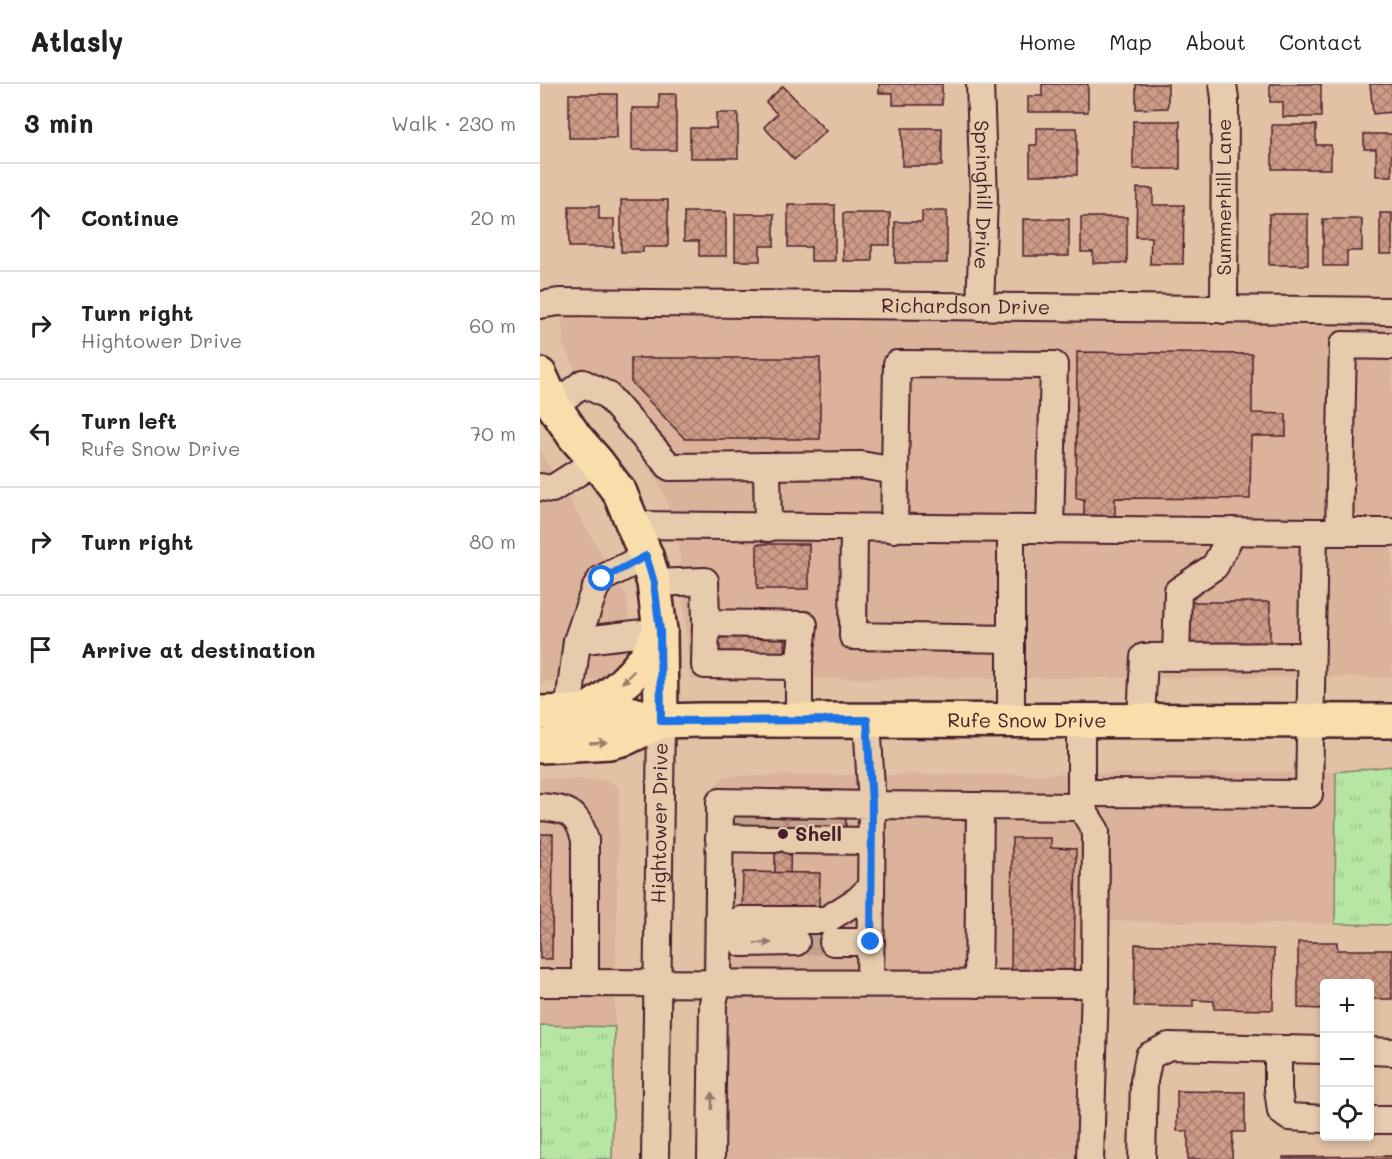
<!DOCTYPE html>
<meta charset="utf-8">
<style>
body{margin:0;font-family:Mali,sans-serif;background:#f2f2f2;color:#202124}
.controls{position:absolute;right:18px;bottom:18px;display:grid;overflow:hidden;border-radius:6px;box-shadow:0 3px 9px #0003}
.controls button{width:54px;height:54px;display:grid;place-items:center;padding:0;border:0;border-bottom:2px solid #e0e0e0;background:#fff;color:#202124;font:30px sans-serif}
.stop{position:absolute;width:18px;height:18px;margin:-14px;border:4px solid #1a73e8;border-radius:50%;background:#fff}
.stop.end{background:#1a73e8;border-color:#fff;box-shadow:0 2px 6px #0008}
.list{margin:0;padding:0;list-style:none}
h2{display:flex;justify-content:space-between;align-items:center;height:78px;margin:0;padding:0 24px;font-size:26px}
h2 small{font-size:20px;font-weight:400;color:#757577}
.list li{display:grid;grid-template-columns:39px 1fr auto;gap:18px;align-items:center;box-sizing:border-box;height:108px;padding:0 24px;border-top:2px solid #e0e0e0}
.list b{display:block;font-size:22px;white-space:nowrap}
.list p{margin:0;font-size:20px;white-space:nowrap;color:#757577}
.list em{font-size:20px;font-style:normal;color:#757577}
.icon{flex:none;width:33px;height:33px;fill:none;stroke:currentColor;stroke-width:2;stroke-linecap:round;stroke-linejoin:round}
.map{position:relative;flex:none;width:852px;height:1075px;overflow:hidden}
header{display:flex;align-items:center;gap:36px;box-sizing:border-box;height:84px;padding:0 30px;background:#fff;border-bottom:2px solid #e0e0e0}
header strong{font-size:28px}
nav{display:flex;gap:33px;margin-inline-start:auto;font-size:21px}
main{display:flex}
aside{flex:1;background:#fff}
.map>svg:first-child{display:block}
</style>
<header>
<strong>Atlasly</strong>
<nav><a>Home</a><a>Map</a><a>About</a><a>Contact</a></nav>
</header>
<main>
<aside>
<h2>3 min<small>Walk · 230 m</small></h2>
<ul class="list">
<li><svg class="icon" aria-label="ahead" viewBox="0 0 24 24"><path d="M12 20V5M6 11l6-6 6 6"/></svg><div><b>Continue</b></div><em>20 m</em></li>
<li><svg class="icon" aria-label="right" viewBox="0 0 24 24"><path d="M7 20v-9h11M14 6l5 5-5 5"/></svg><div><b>Turn right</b><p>Hightower Drive</p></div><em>60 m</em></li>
<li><svg class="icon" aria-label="left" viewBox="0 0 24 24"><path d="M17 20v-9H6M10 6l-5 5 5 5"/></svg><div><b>Turn left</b><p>Rufe Snow Drive</p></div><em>70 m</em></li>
<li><svg class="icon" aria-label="right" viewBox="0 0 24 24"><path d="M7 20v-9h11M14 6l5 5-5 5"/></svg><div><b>Turn right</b></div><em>80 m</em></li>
<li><svg class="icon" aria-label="arrive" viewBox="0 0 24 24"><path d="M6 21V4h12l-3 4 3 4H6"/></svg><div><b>Arrive at destination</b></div></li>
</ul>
</aside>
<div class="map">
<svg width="852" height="1075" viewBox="0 0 852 1075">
<defs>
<pattern id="grass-tufts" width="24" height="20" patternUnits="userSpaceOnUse" patternTransform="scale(1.5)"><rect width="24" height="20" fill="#b6e5a4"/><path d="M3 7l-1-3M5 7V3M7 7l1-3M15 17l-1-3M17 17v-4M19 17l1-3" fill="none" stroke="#9ec48d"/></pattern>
<pattern id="building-cross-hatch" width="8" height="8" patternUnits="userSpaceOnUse" patternTransform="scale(1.5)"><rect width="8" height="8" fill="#ce9b87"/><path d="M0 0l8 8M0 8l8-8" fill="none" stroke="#a97e6f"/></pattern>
</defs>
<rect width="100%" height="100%" fill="#e3c1a5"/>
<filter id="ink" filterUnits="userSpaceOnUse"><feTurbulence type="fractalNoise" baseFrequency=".0167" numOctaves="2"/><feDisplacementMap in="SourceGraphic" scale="12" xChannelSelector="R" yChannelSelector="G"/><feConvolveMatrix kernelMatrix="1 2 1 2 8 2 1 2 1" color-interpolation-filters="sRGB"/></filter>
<g filter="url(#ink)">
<g fill="#dab39a">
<path d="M 22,234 L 852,240 L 852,593 L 150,595 L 138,456 L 124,409 L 98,366 L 50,315 L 23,259 Z"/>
<path d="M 0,367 L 87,512 L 92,572 L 70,595 L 0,598 Z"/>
<path d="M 796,688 L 795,840 L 568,837 L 566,1075 L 158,1075 L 165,712 L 185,692 Z"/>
<path d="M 0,694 L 68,696 L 79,704 L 75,943 L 0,941 Z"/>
</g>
<g fill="url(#grass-tufts)" stroke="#808268" stroke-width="1.5">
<path d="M 852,682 L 852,841 L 795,840 L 796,688 Z"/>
<path d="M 0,941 L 75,943 L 72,1075 L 0,1075 Z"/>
</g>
<g fill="url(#building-cross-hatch)" stroke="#4a1f2b" stroke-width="1.5">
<path d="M 339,0 L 402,0 L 402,21 L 353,21 L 353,9 L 339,9 Z"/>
<path d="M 502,0 L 548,0 L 548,28 L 488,28 L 488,12 L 502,12 Z"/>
<path d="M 596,0 L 628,0 L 628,24 L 596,25 Z"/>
<path d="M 730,0 L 781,0 L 781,33 L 743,33 L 743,18 L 730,18 Z"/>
<path d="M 830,0 L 852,0 L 852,28 L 833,30 Z"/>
<path d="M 243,2 L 286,47 L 254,76 L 224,43 L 237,30 L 226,18 Z"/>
<rect x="29" y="10" width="48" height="44"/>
<path d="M 119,10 L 136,10 L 136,66 L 92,66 L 92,24 L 119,24 Z"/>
<path d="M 176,29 L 198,29 L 198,74 L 150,74 L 150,44 L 176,44 Z"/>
<rect x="593" y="37" width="47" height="48"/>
<path d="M 732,41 L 776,41 L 776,61 L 791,61 L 791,85 L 732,85 Z"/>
<rect x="362" y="44" width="40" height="38"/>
<path d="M 497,44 L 537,44 L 537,91 L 490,91 L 490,61 L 497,61 Z"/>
<path d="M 824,50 L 852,50 L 852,92 L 836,92 L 836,65 L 824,65 Z"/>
<path d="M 597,104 L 613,105 L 613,121 L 644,121 L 643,180 L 610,180 L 611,153 L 596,153 Z"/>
<path d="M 81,116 L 128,116 L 128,163 L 103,163 L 103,168 L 81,168 Z"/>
<path d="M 248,121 L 295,121 L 295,177 L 271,177 L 271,163 L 248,163 Z"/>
<path d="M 29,122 L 59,122 L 59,135 L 74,135 L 74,163 L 29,163 Z"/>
<path d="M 382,127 L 407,127 L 407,179 L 355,179 L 355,138 L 382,138 Z"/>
<path d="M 144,128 L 186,128 L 186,172 L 159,172 L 159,157 L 144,157 Z"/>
<path d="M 303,129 L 350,129 L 350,161 L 332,161 L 332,177 L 303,177 Z"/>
<rect x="840" y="129" width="12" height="41"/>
<path d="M 195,130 L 234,130 L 234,162 L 220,162 L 220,177 L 195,177 Z"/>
<rect x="729" y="130" width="39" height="51"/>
<path d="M 541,133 L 587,133 L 587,179 L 553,179 L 553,168 L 541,168 Z"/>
<rect x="483" y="135" width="46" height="37"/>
<path d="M 783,135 L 822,135 L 822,167 L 807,167 L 807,182 L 783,182 Z"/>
<path d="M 537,268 L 712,270 L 712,329 L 746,330 L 746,352 L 711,352 L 710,415 L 575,414 L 575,432 L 544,432 L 544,415 L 536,414 Z"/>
<path d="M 91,274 L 280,274 L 280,355 L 145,355 L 91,298 Z"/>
<rect x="217" y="460" width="52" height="45"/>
<rect x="646" y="518" width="84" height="48"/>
<path d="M 175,548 L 246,551 L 245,571 L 174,568 Z"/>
<path d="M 188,722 L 306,723 L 306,745 L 251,745 L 250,789 L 235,789 L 235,745 L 188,744 Z"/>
<path d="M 0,750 L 13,750 L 12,875 L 0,875 Z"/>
<path d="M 472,754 L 511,754 L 511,764 L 536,765 L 534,887 L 471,886 Z"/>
<path d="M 203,788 L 280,789 L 279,826 L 202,826 Z"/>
<rect x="256" y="847" width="37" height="19"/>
<path d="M 758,858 L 797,858 L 797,866 L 852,866 L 852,915 L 830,915 L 830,900 L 784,900 L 784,925 L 758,924 Z"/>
<path d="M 595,860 L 734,865 L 733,926 L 674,925 L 674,917 L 653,916 L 653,923 L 594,922 Z"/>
<path d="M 637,1007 L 705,1008 L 705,1048 L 693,1048 L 692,1075 L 648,1075 L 648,1047 L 637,1047 Z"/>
<path d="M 852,1072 L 852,1075 L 743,1075 L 743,1073 Z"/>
</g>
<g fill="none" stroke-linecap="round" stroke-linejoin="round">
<g stroke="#c4a18d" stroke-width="26" stroke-dasharray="26 13" stroke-linecap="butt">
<path d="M 226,722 L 226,745"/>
<path d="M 207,744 L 207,722"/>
<path d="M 265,745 L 265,722"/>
<path d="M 285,745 L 286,723"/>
<path d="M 256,858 L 293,858"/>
</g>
<defs>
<g id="minor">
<path id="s1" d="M 440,0 L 444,114 L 440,223"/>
<path d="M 683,0 L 685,15 L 684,226"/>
<path id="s2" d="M 0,221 L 19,218 L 852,227"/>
<path d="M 14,322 L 43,299 L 67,311 L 130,383 L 227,382 L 228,444"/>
<path d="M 227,382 L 321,381 L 355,387"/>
<path d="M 0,403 L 12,405 L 56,377"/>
<path d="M 94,441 L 774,448"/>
<path d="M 314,444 L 313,552 L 471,555"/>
<path d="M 354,445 L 357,280 L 514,281 L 510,446"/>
<path d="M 471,446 L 471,636"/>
<path d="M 799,448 L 803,261 L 852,262"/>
<path d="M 114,499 L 165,497 L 166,539 L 264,541 L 259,582 L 165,581 L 166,539"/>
<path d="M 37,557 L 54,507 L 61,495 L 106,472"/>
<path d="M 636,573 L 638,507 L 675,482 L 693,447"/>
<path d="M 259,582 L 259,636"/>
<path d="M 28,628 L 37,557 L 120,547"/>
<path d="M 327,636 L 332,721 L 541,723"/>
<path d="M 601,636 L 604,573 L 771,572"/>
<path d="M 541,709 L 769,710 L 774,448 L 852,448"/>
<path d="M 0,723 C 27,725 38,728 45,756 L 45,899"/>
<path d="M 179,754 L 235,755"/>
<path d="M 250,756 L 332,757"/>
<path d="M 195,848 L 200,836 L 286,836 L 318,816 L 331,803"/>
<path d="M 195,848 L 202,859 L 256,858"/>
<path d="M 293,858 L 331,858"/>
<path d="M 0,899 L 555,900 L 556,747 L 541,723 L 541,636"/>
<path d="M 438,900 L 440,723"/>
<path d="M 738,965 L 738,1005 L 741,1027 L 749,1033 L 784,1035"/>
<path d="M 830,967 L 852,968"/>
<path d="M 830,1036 L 852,1036"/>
<path id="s3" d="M 115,1075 L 121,637"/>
<path d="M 171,1075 L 173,919 L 178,898 L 180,718 L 332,721 L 330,899"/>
<path d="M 550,1075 L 555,900"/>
<path d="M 602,1075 L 604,997 L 609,972 L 629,962 L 784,966"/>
</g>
<g id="major">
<path d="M 0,291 L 14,322 L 35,353 L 56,377 L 80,409 L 106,472 L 114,499 L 120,547 L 121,637"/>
<path d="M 45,628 C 66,615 88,597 103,577 C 110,568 114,557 120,547"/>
<path id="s4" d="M 0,629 L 68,627 L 89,629 L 121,637 L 161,636 L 852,637"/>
<path d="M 0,662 L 70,658 L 86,654 L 121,637"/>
</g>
</defs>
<use href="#minor" stroke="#4a1f2b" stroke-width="30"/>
<use href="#major" stroke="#4a1f2b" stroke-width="38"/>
<use href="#minor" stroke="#e6cbad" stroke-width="26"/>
<use href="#major" stroke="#f9deab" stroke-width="33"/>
</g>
<defs><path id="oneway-solid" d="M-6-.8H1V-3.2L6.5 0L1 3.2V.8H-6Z" transform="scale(1.5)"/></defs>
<g fill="#a27e6b">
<use href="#oneway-solid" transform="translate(88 593) rotate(135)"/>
<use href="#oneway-solid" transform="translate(58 659) rotate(-3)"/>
</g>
<g fill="#98756c">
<use href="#oneway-solid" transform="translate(223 859) rotate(-1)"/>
<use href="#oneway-solid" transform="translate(172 1017) rotate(-89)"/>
</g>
</g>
<g fill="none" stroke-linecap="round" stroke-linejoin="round" filter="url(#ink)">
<path stroke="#1a73e8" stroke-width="8" d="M 62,495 L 106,472 L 114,499 L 120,547 L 121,637 L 327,636 L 332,721 L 331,858"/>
</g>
<circle fill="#4a1f2b" stroke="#e6cbad" stroke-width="2" cx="243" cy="750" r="6"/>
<g text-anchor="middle" stroke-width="4.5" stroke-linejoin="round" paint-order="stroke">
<g font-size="20" fill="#4a1f2b" stroke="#e6cbad">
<text dy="7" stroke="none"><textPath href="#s1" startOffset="111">Springhill Drive</textPath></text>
<text transform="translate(684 113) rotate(-90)" y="7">Summerhill Lane</text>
<text dy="7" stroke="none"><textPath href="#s2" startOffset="426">Richardson Drive</textPath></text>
<text dy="7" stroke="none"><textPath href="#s4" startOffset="488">Rufe Snow Drive</textPath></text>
<text dy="7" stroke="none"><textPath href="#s3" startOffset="336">Hightower Drive</textPath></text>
</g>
<g font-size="20" font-weight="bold" fill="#4a1f2b" stroke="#e6cbad" text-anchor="start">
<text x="255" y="757">Shell</text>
</g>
</g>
</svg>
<div class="controls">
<button>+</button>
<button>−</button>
<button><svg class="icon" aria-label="locate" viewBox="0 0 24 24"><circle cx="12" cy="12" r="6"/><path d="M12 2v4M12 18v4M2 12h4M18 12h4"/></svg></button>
</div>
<div class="stop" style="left:62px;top:495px"></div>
<div class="stop end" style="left:331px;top:858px"></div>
</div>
</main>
